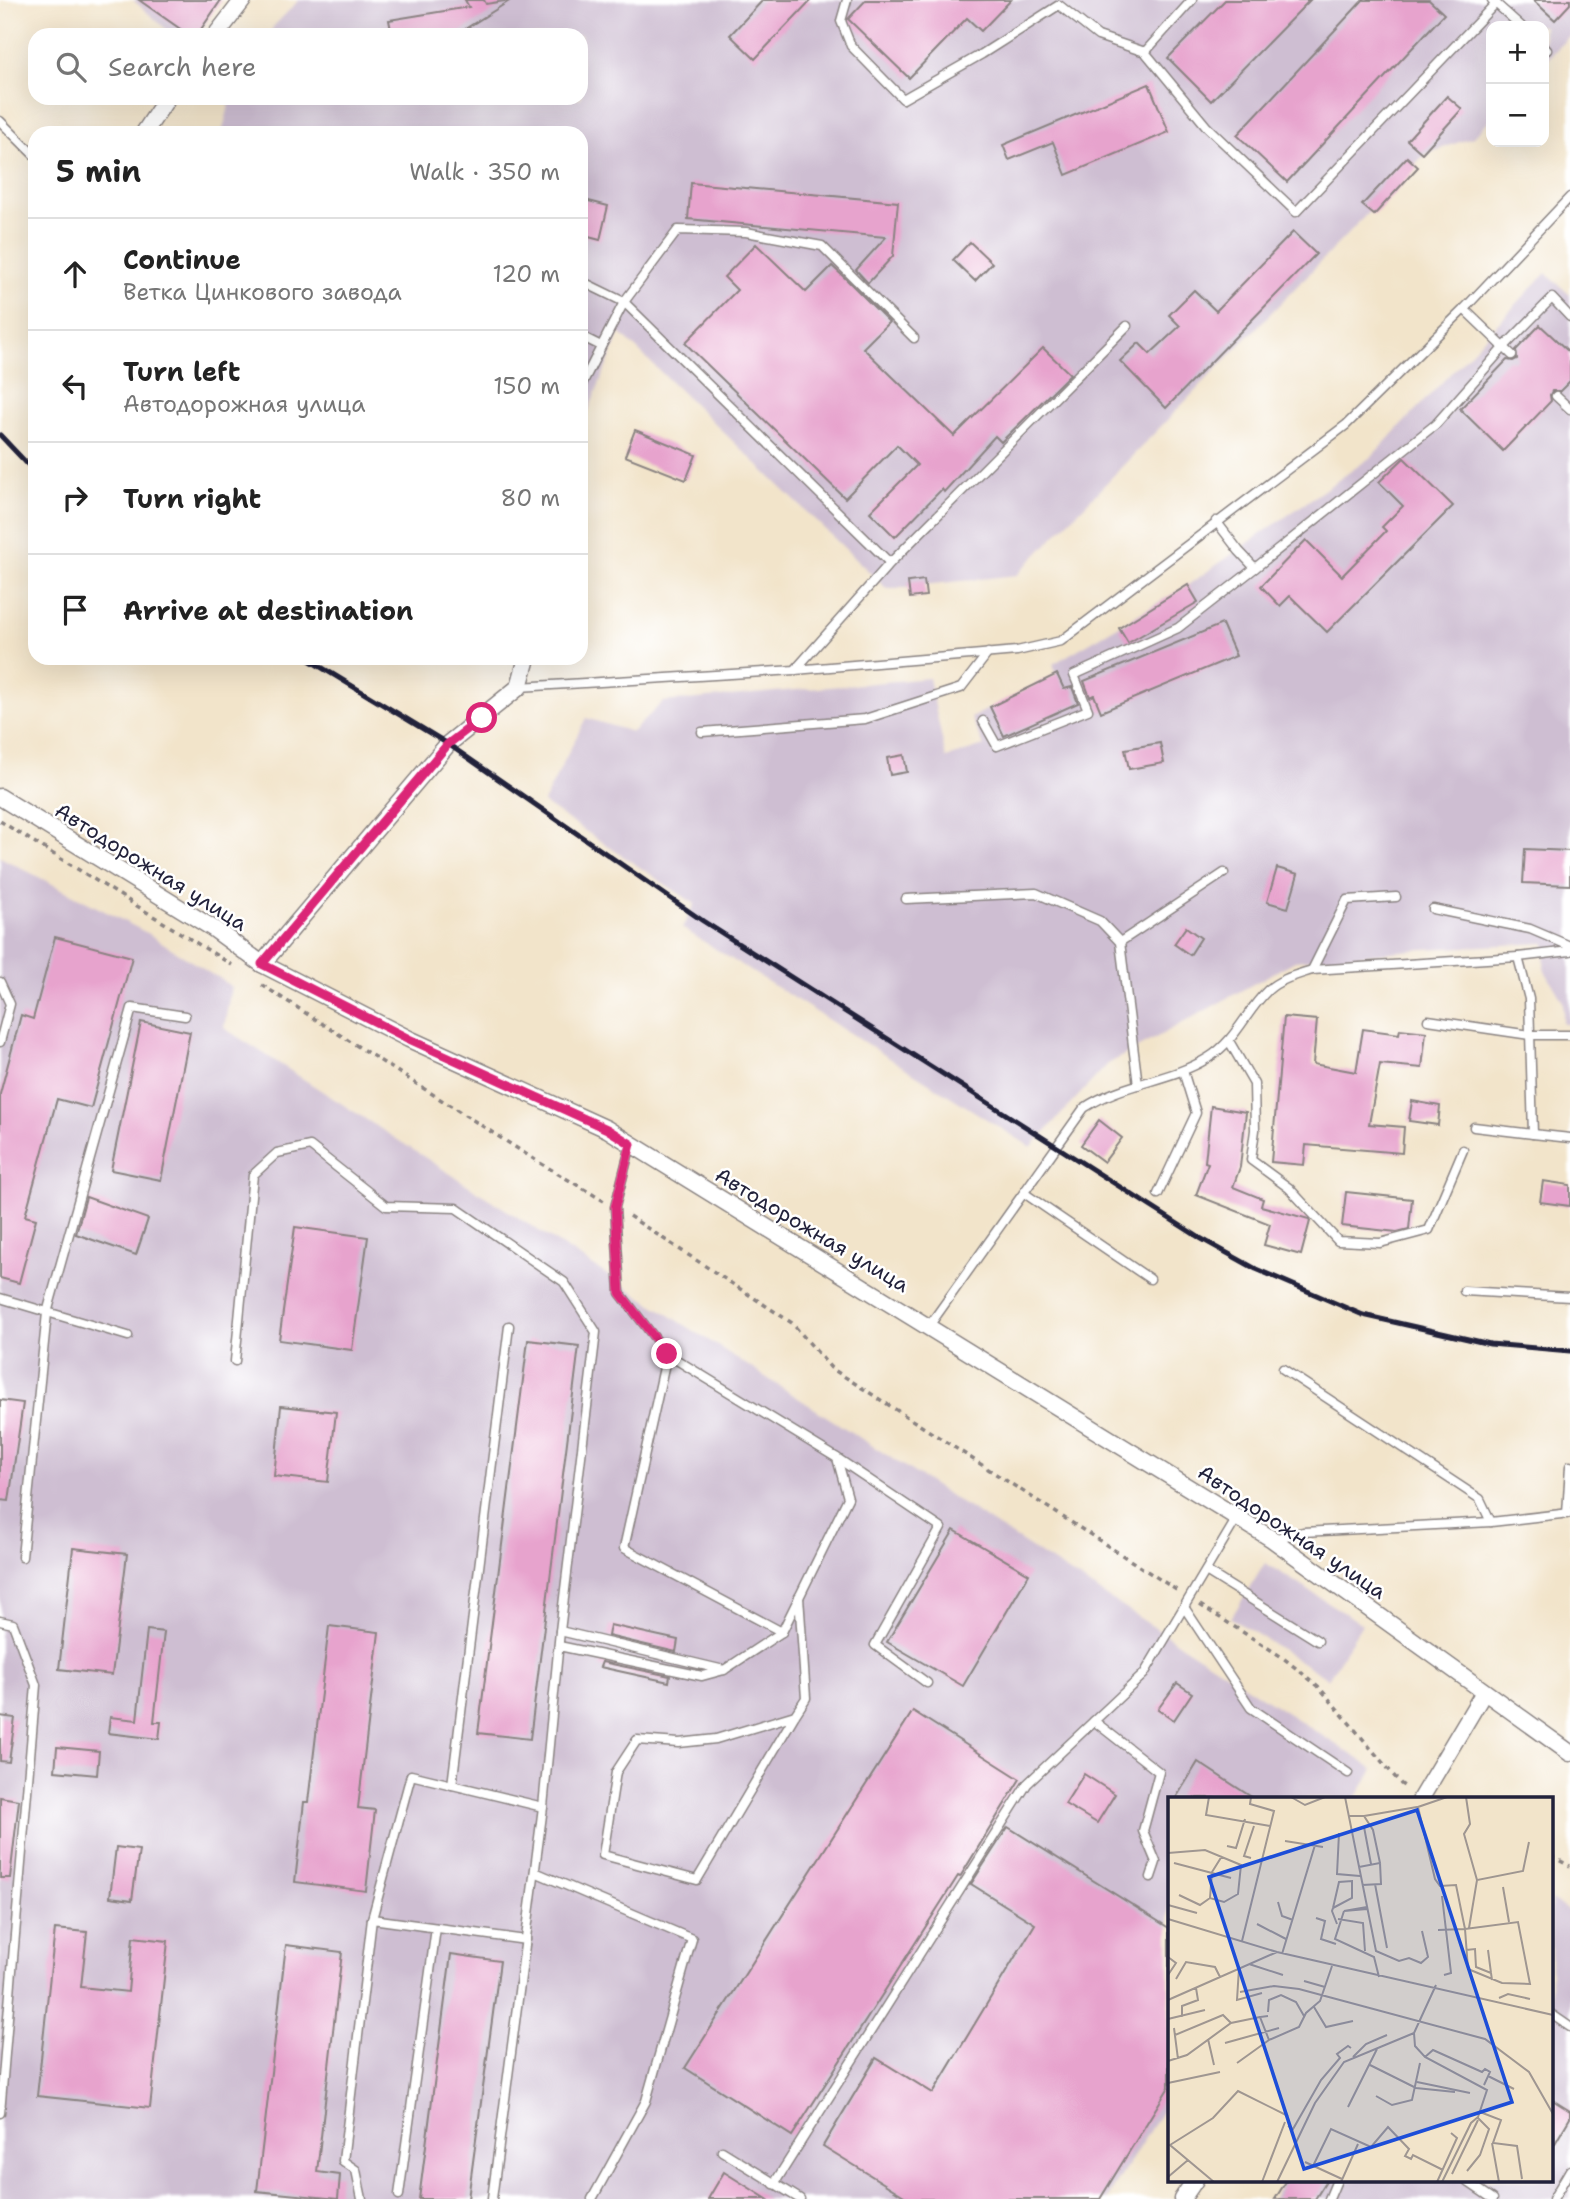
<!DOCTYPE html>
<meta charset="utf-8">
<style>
body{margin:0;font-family:"Shantell Sans",sans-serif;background:#f6f6f6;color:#222}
.controls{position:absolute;right:21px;top:21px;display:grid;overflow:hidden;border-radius:14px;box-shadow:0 7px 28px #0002}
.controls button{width:63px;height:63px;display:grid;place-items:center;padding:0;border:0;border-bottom:2px solid #e0e0e0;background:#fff;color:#222;font:35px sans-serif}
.stop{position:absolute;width:21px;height:21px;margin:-16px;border:5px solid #db2777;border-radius:50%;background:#fff}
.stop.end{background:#db2777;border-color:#fff;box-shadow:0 2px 7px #0008}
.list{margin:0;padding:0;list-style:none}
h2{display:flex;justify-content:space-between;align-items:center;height:91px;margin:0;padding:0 28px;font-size:30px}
h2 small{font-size:23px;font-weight:400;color:#767676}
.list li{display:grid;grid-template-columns:46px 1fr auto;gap:21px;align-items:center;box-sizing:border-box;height:112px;padding:0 28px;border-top:2px solid #e0e0e0}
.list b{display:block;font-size:26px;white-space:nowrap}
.list p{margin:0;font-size:23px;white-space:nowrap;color:#767676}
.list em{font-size:23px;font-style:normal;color:#767676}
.icon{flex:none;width:38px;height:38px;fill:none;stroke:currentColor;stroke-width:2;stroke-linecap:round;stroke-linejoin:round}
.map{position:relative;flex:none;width:1570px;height:2199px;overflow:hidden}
.search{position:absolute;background:#fff;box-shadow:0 7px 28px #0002;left:28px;top:28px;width:560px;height:77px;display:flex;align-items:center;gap:18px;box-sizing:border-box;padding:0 24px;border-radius:21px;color:#767676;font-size:26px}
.panel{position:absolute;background:#fff;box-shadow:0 7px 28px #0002;left:28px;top:126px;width:560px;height:539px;border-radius:21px}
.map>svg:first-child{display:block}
</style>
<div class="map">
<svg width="1570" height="2199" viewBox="0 0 1570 2199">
<rect width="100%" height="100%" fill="#fff"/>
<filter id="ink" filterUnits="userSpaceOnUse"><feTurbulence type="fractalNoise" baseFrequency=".0143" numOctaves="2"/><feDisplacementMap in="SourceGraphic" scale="14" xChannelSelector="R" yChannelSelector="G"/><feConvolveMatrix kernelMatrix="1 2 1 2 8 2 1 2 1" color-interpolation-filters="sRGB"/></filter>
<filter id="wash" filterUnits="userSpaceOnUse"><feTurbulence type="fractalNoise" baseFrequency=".00686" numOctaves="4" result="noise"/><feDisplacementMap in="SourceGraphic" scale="28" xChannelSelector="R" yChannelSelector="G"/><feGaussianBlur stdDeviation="1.57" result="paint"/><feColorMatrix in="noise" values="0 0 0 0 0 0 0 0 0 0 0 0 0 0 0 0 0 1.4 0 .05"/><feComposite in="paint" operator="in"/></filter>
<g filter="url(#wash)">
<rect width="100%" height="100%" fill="#f2e4ca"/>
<g fill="#cebed2">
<path d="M 133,0 L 216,0 L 194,35 L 173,35 Z"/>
<path d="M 299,0 L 1570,0 L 1570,35 L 1544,63 L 1544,26 L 1491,26 L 1491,118 L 1473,137 L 1424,155 L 1017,575 L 887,589 L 620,333 L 581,429 L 581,133 L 222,133 L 231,98 L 581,98 L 581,35 L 270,35 L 273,27 Z"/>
<path d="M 1546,273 L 1570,295 L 1570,1024 L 1563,1024 L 1563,1002 L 1544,969 L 1545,943 L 1424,949 L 1295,961 L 1108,1064 L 1031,1147 L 682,928 L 695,904 L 543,803 L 586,718 L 632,732 L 663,702 L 929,678 L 946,758 L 984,746 L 971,718 L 1056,674 L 1053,664 L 1188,585 L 1371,457 Z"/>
<path d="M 0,857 L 149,934 L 211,974 L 220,978 L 231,987 L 224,1028 L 1374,1769 L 1356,1798 L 1169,1798 L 1169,2099 L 1107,2199 L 0,2199 Z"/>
<path d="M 1265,1563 L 1362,1624 L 1328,1679 L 1231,1618 Z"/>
<path d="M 1551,1900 L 1570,1912 L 1570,2199 L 1272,2199 L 1284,2180 L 1551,2180 Z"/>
</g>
<g id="blocks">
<g fill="#e7a3cd">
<path d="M 139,0 L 221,0 L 197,35 L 189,35 Z"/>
<path d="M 465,0 L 484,0 L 486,4 L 511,0 L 457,34 L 392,35 L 389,20 L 469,7 Z"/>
<path d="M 763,0 L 811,0 L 755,59 L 730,35 Z"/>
<path d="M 866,0 L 1011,0 L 981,31 L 967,18 L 909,78 L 848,19 Z"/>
<path d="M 1225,0 L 1310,0 L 1211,101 L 1168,58 Z"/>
<path d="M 1363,0 L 1429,0 L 1444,14 L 1287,182 L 1237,135 Z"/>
<path d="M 1533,0 L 1570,0 L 1570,4 L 1555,20 Z"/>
<path d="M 1149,84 L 1169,132 L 1066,175 L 1053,142 L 1009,160 L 1003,145 Z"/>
<path d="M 1447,96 L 1462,109 L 1422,153 L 1407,140 Z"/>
<path d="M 1407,157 L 1418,167 L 1374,215 L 1362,205 Z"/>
<path d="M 691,183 L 898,202 L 893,256 L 868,283 L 856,270 L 886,237 L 688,219 Z"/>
<path d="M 581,199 L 608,206 L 600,240 L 581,235 Z"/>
<path d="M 1293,232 L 1316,254 L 1166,408 L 1120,361 L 1139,343 L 1150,354 L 1180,326 L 1169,315 L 1194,290 L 1216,311 Z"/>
<path d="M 970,242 L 992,263 L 975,281 L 953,260 Z"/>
<path d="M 756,244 L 806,292 L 832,266 L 847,280 L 889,322 L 863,348 L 954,436 L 1043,348 L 1070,374 L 1001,442 L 995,436 L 944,492 L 942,489 L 895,537 L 870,512 L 917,465 L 897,445 L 845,498 L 685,343 L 737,290 L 724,277 Z"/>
<path d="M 1540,325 L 1570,353 L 1570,381 L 1560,391 L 1552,391 L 1550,395 L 1551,401 L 1503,451 L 1460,409 L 1507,360 L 1513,361 L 1517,359 L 1516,350 Z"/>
<path d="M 635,430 L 696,455 L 686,480 L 625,456 Z"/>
<path d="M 1404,458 L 1453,506 L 1327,632 L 1290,596 L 1280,606 L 1261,586 L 1306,540 L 1342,576 L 1386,531 L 1382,527 L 1403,506 L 1379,482 Z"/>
<path d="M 924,580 L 926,596 L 910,598 L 908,582 Z"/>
<path d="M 1188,585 L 1198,602 L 1128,643 L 1119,628 Z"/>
<path d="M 1222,624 L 1236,656 L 1101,712 L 1094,695 L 1090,697 L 1084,681 Z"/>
<path d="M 1057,674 L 1064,689 L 1072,687 L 1078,703 L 1004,736 L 990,707 Z"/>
<path d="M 1160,743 L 1164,763 L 1129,769 L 1125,749 Z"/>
<path d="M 904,755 L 907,772 L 890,775 L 887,758 Z"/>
<path d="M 1525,849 L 1570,851 L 1570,885 L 1523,883 Z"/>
<path d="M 1277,868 L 1298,874 L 1288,908 L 1267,902 Z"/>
<path d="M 1186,927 L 1201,938 L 1190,955 L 1174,944 Z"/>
<path d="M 55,937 L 132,957 L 91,1108 L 57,1099 L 25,1216 L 36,1219 L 19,1283 L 0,1278 L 0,1094 L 21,1015 L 33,1019 Z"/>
<path d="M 1284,1017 L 1317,1020 L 1313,1064 L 1356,1072 L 1363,1029 L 1399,1034 L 1400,1029 L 1426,1032 L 1422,1068 L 1380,1064 L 1369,1124 L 1404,1127 L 1402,1153 L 1306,1145 L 1304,1165 L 1271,1162 Z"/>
<path d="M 141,1022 L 190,1032 L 161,1180 L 111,1170 Z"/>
<path d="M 1412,1101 L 1440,1106 L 1438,1125 L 1409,1121 Z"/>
<path d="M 1211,1106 L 1246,1112 L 1240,1167 L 1233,1187 L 1263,1199 L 1261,1206 L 1309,1219 L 1310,1221 L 1301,1255 L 1264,1245 L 1270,1224 L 1196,1195 L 1208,1163 L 1205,1162 Z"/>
<path d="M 1099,1120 L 1122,1138 L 1104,1162 L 1081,1145 Z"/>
<path d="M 1543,1181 L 1570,1185 L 1570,1206 L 1540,1202 Z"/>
<path d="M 1346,1192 L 1412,1199 L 1409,1229 L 1397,1232 L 1342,1226 Z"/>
<path d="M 86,1197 L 148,1219 L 136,1255 L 76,1234 Z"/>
<path d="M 295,1227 L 368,1237 L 352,1350 L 279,1340 Z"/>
<path d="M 528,1340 L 579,1346 L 530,1739 L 478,1733 Z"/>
<path d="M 0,1400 L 23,1403 L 9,1501 L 0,1500 Z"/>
<path d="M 281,1406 L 336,1412 L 328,1482 L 274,1476 Z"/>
<path d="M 954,1530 L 1029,1574 L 963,1686 L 887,1642 Z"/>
<path d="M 73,1548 L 127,1554 L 112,1675 L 59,1669 Z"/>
<path d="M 610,1625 L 678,1640 L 676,1652 L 608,1636 Z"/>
<path d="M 329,1626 L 379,1632 L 358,1808 L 375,1810 L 366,1891 L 295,1882 L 304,1802 L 308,1802 Z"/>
<path d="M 147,1630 L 164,1632 L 154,1722 L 161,1722 L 159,1739 L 108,1733 L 110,1717 L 137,1720 Z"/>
<path d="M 602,1662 L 670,1676 L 669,1682 L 600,1667 Z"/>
<path d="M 1177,1683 L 1192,1693 L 1174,1720 L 1158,1709 Z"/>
<path d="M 913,1711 L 1020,1779 L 960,1877 L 958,1876 L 792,2136 L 685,2068 Z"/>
<path d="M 0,1716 L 15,1718 L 9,1762 L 0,1761 Z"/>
<path d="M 57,1747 L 99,1751 L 97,1775 L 55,1771 Z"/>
<path d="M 1198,1762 L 1253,1798 L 1176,1798 Z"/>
<path d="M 1084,1774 L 1115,1794 L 1097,1823 L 1065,1804 Z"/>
<path d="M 0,1797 L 19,1800 L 10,1878 L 0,1878 Z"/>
<path d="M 1008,1827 L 1169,1928 L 1169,2087 L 1100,2199 L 909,2199 L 823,2146 L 876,2058 L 933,2093 L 1035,1924 L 971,1884 Z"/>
<path d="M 116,1847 L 139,1850 L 132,1900 L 110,1897 Z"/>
<path d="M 55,1929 L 87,1932 L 81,1987 L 128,1992 L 133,1937 L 168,1941 L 150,2108 L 37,2096 Z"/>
<path d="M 286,1945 L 342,1952 L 317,2172 L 340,2175 L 338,2199 L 257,2191 Z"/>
<path d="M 451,1954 L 500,1961 L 468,2199 L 419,2199 Z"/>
<path d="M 1551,2099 L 1570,2111 L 1570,2118 L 1551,2150 Z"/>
<path d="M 724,2172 L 767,2199 L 708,2199 Z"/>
<path d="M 1287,2180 L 1327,2180 L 1315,2199 L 1275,2199 Z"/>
</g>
</g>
</g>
<g filter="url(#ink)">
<use href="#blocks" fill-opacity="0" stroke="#8a8382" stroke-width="2"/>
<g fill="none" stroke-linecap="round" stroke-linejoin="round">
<defs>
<g id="lane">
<path d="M 847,0 L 841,21 L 851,46 L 903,99 L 982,54 L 1059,5 L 1098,36 L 1145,52 L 1207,127 L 1296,212 L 1496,3"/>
<path d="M 1492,0 L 1521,26"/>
<path d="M 1544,47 L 1547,50"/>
<path d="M 1145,52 L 1192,0"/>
<path d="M 0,121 L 35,156"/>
<path d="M 581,281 L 624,302 L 890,563"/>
<path d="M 1464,309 L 1512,355"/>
<path d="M 581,336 L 601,346"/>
<path d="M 581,386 L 624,302 L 678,230 L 746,232 L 822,246 L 914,338"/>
<path d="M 1556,396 L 1570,409"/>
<path d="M 1216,521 L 1239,551 L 1255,568"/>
<path d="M 795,670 L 890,563 L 1127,326"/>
<path d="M 519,687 L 795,670 L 1017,651 L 1061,641 L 1346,425 L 1464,309 L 1570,197"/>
<path d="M 983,721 L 997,746 L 1088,710 L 1074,675 L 1178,628 L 1255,568 L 1436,424 L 1504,347 L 1552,298 L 1570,317"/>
<path d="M 702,732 L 865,719 L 961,688 L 988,653"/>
<path d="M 906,899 L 1036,893 L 1100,921 L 1120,942 L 1138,1085"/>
<path d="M 1433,909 L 1530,929 L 1570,946"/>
<path d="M 1120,942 L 1224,873"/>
<path d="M 1518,957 L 1570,951"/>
<path d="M 1312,970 L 1347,900 L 1396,897"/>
<path d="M 0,982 L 10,1004 L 0,1042"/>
<path d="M 1428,1020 L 1530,1035 L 1570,1035"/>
<path d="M 1229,1041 L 1254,1084 L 1255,1130 L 1251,1160 L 1289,1188 L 1338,1241 L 1380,1243 L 1429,1230 L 1463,1150"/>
<path d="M 1533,1134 L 1570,1138"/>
<path d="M 631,1144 L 615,1207 L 620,1293 L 667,1354 L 837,1458 L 848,1498 L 782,1632 L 724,1670"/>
<path d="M 1024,1193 L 1150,1279"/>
<path d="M 1158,1194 L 1196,1113 L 1183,1071"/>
<path d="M 1464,1291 L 1570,1297"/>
<path d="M 0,1298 L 128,1336"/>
<path d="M 929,1326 L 1084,1108 C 1123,1082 1169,1082 1208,1058 C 1236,1041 1246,1011 1268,990 C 1280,979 1297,975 1312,970 L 1518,957 L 1529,999 L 1533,1134 L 1474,1127"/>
<path d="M 667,1354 L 624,1548 L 782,1632"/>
<path d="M 235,1361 L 253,1175 L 277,1153 L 310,1146 L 386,1206 L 456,1208 L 564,1282 L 596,1332 L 560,1631 L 543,1807 L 492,2199"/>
<path d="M 1283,1369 L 1480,1499 L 1491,1522"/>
<path d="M 837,1458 L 941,1528 L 875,1645 L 927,1683"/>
<path d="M 1567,1514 L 1570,1466"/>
<path d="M 1272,1539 L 1303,1532 L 1491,1522 L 1570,1513"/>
<path d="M 22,1557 L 47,1313 L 132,1008 L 185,1016"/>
<path d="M 1206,1571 L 1318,1641"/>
<path d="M 1184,1607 L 1251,1708 L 1348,1773"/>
<path d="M 0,1621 L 13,1624 L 36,1685 L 0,2113"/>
<path d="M 559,1646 L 702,1676 L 724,1670 L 560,1631"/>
<path d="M 795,1715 L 716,1739 L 679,1743 L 637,1740 L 616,1772 L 603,1855 L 697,1880 L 795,1715 L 806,1698 L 799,1597"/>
<path d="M 1094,1721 L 1159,1772 L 1143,1831 L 1156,1862 L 1151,1877"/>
<path d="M 452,1785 L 509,1326"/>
<path d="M 535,1872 L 692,1939 L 646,2101 L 592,2199"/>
<path d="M 372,1919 L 411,1775 L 543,1807"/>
<path d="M 1551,2014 L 1570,2027"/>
<path d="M 722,2151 L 800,2199"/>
<path d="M 1465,2180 L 1493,2199"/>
<path d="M 774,2184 L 1027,1784 L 1144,1674 L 1237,1518"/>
<path d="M 399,2195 L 436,1928"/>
<path d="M 362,2199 L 356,2170 L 343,2161 L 372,1919 L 526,1940"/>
<path d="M 1329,2199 L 1337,2180"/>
<path d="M 1553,2199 L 1570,2170"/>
</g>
<g id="street">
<path d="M 216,35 L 243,0"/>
<path d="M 144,133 L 167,98"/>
<path d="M 0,797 L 214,929 L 262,964 L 409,1039 L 607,1129 L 1272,1539 L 1570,1753"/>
<path d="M 262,964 L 448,744 L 519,687 L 527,658"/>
<path d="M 1421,1798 L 1484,1692"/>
<path d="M 1182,2199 L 1195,2180"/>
</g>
</defs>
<use href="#lane" stroke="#8a8382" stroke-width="11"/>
<use href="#street" stroke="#8a8382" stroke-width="19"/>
<g stroke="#8a8382" stroke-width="3.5" stroke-dasharray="5 5" stroke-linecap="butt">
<path d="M 0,821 L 232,965"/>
<path d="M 262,985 L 540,1163 L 604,1201"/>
<path d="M 629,1216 L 792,1323 L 831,1368 L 1178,1591"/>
<path d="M 1200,1605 L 1282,1657 L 1318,1686 L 1401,1784 L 1407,1788"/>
<path d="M 1551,1856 L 1570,1866"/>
</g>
<use href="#lane" stroke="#fff" stroke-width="8"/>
<use href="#street" stroke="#fff" stroke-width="16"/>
<g stroke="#22223b" stroke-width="5">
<path d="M 0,435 L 35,472"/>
<path d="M 306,658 L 448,744 L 703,921 L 1200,1238 L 1256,1269 L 1363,1315 L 1490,1344 L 1570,1351"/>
</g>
</g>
</g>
<g fill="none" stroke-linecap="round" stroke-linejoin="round" filter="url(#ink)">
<path stroke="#db2777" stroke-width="9" d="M 482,718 L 448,744 L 262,964 L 409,1039 L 607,1129 L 631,1144 L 615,1207 L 620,1293 L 667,1354"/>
</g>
<g text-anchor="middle" stroke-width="5" stroke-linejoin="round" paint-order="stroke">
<g font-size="21" fill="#22223b" stroke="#fff">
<text transform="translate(151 867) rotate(32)" y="7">Автодорожная улица</text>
<text transform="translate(812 1230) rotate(31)" y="7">Автодорожная улица</text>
<text transform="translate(1292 1532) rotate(34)" y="7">Автодорожная улица</text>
</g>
</g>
<g transform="translate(1168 1797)">
<rect width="385" height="385" fill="#f2e4ca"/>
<path fill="none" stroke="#9f9691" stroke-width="2" d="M 41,0 L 38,18 L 102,29M 123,0 L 137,8 L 157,0M 177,0 L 208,154 L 231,164 L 241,161 L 253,166 L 260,160 L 254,134M 298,0 L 302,27 L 296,37 L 309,83M 181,19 L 196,19 L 205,33 L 212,66 L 191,70M 196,19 L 249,10M 196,30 L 203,67M 171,36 L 169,77 L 192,79M 117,44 L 155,50M 59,49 L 68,51 L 77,22M 0,56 L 37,53 L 73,68 L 70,97 L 56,105 L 42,101 L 32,108 L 11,98M 83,61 L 76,59 L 86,29M 6,66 L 63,81M 207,87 L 219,151M 194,88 L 213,87 L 212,66M 335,90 L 341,125M 274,99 L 283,176 L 276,178M 42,101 L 44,75 L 54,59M 110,105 L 114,119 L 125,123M 0,108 L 29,116M 199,110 L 176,114 L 199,112M 165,111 L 184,101 L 184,84 L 171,85 L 165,111 L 164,114 L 169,127M 176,114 L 167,142 L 206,160 L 211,180M 148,121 L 157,124 L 153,142 L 168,147M 0,122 L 109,155 L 385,218M 170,122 L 195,126 L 197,154M 89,127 L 118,142M 301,131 L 309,83 L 355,74 L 361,45M 270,133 L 297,132 L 350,125 L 362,187 L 334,186 L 300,172 L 297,132 L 288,88 L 272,89 L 267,82 L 250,10 L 279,0M 74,144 L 106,14 L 82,7 L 83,0M 298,153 L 307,152 L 308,170 L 323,176 L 324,183M 320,153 L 323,176M 114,157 L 147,48M 0,160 L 8,166 L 0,178M 81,167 L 115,178M 71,171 L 69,203 L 94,196M 8,182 L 18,165 L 47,170 L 52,180M 136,184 L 157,190M 268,188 L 246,236 L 247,249 L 257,260 L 319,293 L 310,320 L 303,326 L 274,385M 72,195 L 106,189 L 131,192 L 317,242 L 361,275 L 385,317M 331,201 L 340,197 L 362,202M 0,203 L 109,155M 146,210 L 158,230 L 185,224M 100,215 L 101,203 L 113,198 L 128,205 L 136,219M 100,219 L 92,220 L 101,243 L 131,230 L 138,216 L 152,204 L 164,169M 14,220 L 14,209 L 30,203 L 28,191M 0,222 L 37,213M 6,231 L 10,262M 7,238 L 55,218 L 63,226M 40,242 L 46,268M 57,246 L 111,231M 185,260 L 198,247 L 219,238M 257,260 L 265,253 L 314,275 L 317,272 L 322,275 L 316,288M 0,264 L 19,258 L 63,226 L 92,220M 69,266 L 101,243M 202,268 L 248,291 L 287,295M 320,279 L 346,292M 249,285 L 302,296M 0,286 L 52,275M 208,299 L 224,308 L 244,303 L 252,266M 180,310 L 209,252M 312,315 L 333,323 L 325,346 L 349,349 L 354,382M 120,329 L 125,332 L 153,283 L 172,261 L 169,257 L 180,249 L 183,251M 324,346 L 331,385M 137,365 L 174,382M 145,369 L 163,332 L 203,350 L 220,330 L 241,352 L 237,359 L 243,362 L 245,358 L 275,373M 299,374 L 312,358 L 321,332 L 310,321M 284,377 L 310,323M 0,380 L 20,363M 46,385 L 2,348 L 45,321 L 70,294 L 120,319M 94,385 L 117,325M 109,385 L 147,306 L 176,265 L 246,236M 173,385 L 190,347M 269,385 L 289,341 L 283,336"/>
<path fill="#1d4ed8" fill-opacity="0.15" stroke="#1d4ed8" stroke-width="3.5" d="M 249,13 L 344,305 L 136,372 L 41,80 Z"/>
<rect width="385" height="385" fill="none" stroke="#22223b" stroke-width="3.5"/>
</g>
</svg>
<div class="controls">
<button>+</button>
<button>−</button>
</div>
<div class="stop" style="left:482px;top:718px"></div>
<div class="stop end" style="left:667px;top:1354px"></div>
<div class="search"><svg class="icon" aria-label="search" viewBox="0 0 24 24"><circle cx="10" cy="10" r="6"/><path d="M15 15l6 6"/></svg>Search here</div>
<section class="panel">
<h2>5 min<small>Walk · 350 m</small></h2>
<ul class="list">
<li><svg class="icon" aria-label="ahead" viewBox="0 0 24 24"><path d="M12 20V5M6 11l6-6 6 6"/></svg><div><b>Continue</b><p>Ветка Цинкового завода</p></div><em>120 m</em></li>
<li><svg class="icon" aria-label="left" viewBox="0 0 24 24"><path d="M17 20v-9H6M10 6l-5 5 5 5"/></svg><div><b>Turn left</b><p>Автодорожная улица</p></div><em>150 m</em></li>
<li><svg class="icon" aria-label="right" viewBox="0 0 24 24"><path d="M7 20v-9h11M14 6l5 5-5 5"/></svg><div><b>Turn right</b></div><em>80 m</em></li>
<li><svg class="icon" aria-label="arrive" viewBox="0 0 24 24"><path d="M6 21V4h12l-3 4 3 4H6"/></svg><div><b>Arrive at destination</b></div></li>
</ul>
</section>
</div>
